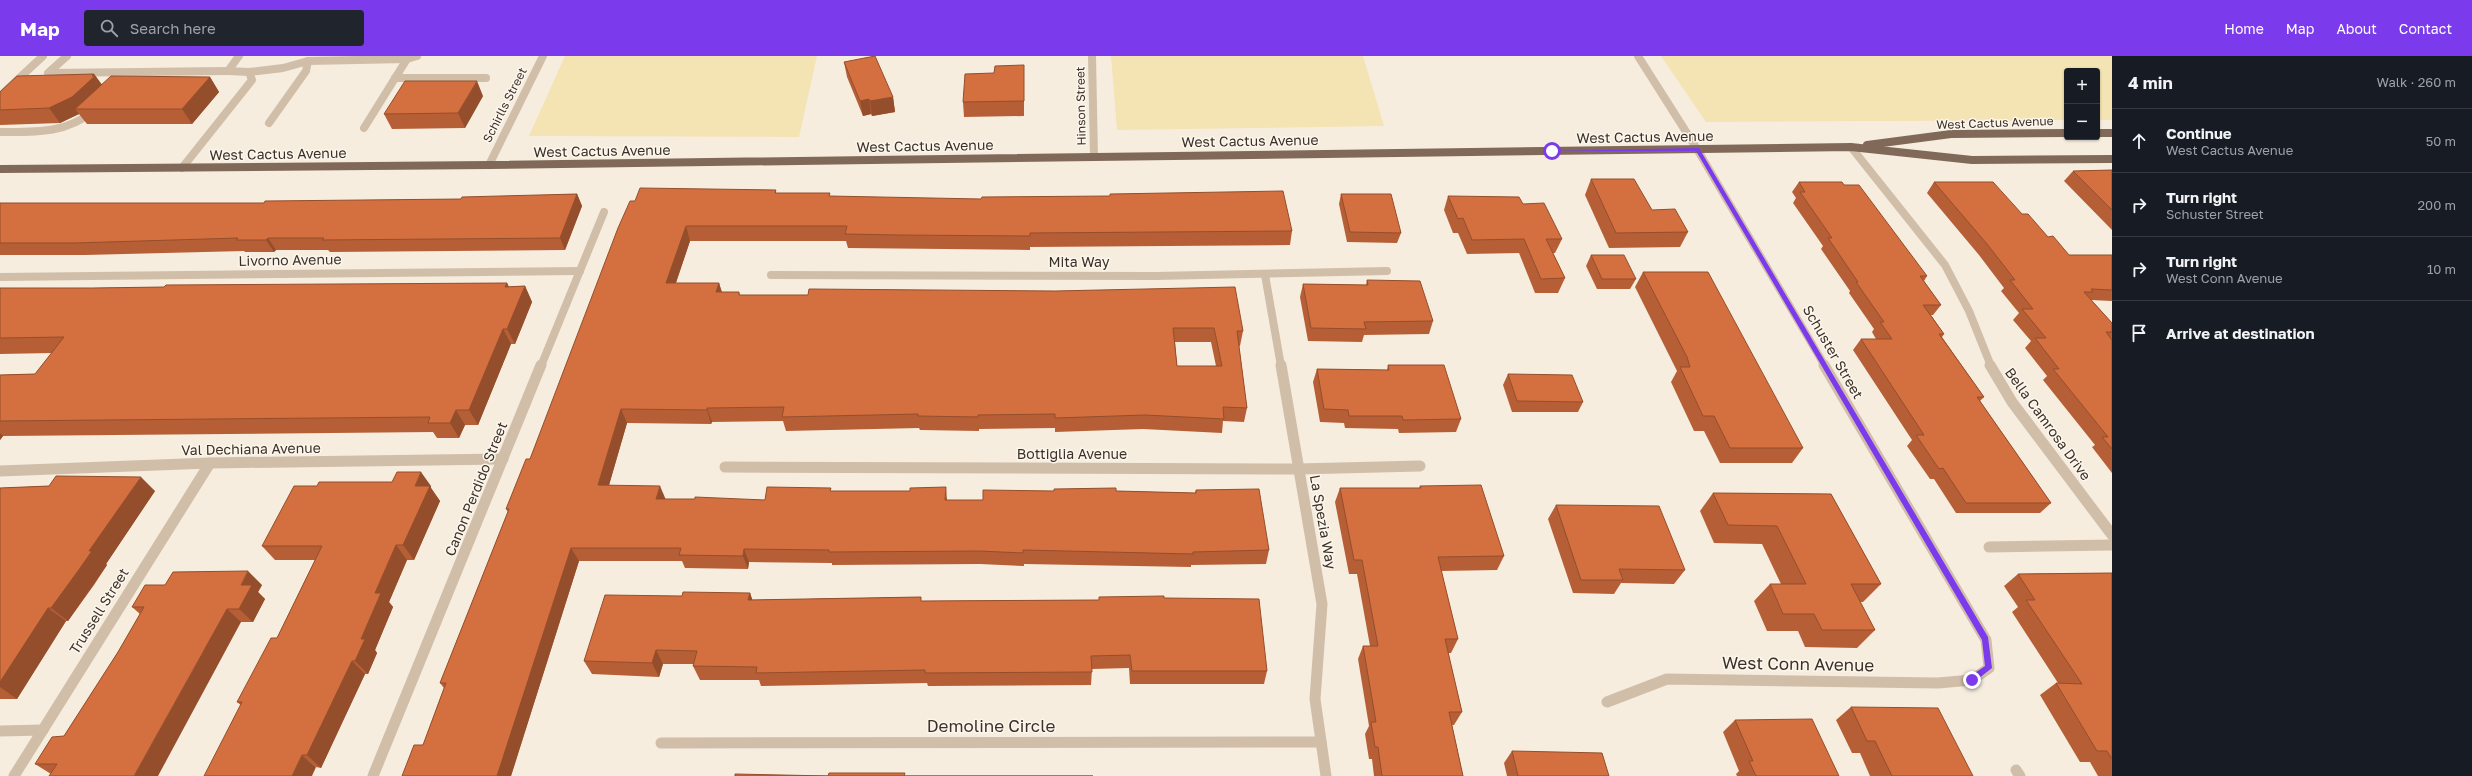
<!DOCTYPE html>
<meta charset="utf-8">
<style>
body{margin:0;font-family:"Golos Text",sans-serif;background:#20242c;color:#f1f3f6}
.controls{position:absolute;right:12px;top:12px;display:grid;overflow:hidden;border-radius:4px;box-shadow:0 1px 3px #0004}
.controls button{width:36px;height:36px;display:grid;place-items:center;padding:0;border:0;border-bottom:1px solid #363941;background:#171b24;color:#f1f3f6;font:20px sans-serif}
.stop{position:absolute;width:12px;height:12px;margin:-9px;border:3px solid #7c3aed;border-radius:50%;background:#fff}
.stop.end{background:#7c3aed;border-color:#fff;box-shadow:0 1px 4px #0008}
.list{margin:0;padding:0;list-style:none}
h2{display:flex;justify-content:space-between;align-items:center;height:52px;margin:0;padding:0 16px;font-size:17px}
h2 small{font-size:13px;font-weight:400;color:#9ea1a6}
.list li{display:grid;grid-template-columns:26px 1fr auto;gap:12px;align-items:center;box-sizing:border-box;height:64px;padding:0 16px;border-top:1px solid #363941}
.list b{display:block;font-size:15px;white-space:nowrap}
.list p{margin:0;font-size:13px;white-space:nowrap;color:#9ea1a6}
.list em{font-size:13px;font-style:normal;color:#9ea1a6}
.icon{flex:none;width:22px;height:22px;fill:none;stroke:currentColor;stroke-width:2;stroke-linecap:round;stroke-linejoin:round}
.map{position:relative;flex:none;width:2112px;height:720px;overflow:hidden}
header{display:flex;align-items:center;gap:24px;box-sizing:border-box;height:56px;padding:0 20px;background:#7c3aed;color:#fff}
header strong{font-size:19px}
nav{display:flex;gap:22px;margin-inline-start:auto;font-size:14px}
.search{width:280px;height:36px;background:#20242c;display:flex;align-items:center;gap:10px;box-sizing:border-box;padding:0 14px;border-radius:4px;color:#9ea1a6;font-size:15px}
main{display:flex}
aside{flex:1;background:#171b24}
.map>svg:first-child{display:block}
</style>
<header>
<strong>Map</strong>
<div class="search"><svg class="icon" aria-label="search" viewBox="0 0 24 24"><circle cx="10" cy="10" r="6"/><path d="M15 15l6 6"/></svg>Search here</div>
<nav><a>Home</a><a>Map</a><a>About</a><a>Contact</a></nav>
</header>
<main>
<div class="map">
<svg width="2112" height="720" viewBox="0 0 2112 720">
<rect width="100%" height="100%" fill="#f6eddf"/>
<g fill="#f4e3b3">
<path d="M 565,0 L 817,0 L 799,81 L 529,80 Z"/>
<path d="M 1111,0 L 1363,0 L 1384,70 L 1117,74 Z"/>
<path d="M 1661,0 L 2112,0 L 2112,64 L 2097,64 L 2097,15 L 2067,15 L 2067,64 L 1706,66 Z"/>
</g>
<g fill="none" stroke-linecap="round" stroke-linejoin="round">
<g stroke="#d0bea9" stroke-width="8">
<path d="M 67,0 L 48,17 L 228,15"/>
<path d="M 249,16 L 283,12 L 308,5 L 407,3 L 417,0"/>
<path d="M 395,22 L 486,22"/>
<path d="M 0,40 L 43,0"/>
<path d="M 269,67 L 306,15 L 308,5"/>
<path d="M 364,72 L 407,3"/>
<path d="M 0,76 C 34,76 66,78 93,55"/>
<path d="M 182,112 L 252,24 L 249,16 L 228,15 L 239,0"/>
</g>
<g stroke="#d0bea9" stroke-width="8">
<path d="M 1092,0 L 1094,100"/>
<path d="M 1638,0 L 1697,93 L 1825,310"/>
<path d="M 1851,91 L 1945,209 L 1969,255 L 1991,310"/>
<path d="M 489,109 L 543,0"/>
<path d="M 771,219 L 1156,220 L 1387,215"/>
<path d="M 1265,219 L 1281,310"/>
<path d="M 0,221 L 580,215"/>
<path d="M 541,310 L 604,156"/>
</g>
<g stroke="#d0bea9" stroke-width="11">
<path d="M 1281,309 L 1322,548 L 1315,643 L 1326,720"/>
<path d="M 1990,309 L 2012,346 L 2112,479"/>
<path d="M 725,411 L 1298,413 L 1420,410"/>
<path d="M 0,415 L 210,407 L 503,403"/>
<path d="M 1989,491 L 2112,489"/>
<path d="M 1607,646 L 1667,623 L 1938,627 L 1972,624 L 1989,612 L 1986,584 L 1824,309"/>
<path d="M 0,675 L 43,674"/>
<path d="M 661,687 L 1321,686"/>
<path d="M 2016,714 L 2020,720"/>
<path d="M 14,720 L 210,407"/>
<path d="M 373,720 L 541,309"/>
</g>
<g stroke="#806959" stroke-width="8">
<path d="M 2097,77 L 2112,77"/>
<path d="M 1867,89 L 1951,78 L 2067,77"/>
<path d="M 0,113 L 489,109 L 1851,91 L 1972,104 L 2112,103"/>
</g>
</g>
<g fill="#b65f36" fill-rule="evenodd">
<path d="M 844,6 L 893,41 L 895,56 L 872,60 L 871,58 L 863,60 L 847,21 Z"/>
<path d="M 94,18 L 101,28 L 210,21 L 219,36 L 192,68 L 87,68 L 79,58 L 60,67 L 0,69 L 0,36 Z"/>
<path d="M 1024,24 L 1024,60 L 964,61 L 963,46 Z"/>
<path d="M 483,40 L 465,72 L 392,73 L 384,58 Z"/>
<path d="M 2112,114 L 2112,174 L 2064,125 L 2073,115 Z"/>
<path d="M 1591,123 L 1652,154 L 1688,176 L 1680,191 L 1609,192 L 1585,139 Z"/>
<path d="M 1799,126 L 1844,129 L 1927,220 L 1924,225 L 1941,249 L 1933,259 L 1931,259 L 1944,278 L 1942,281 L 1984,341 L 1980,345 L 2051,447 L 2040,457 L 1956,457 L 1934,423 L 1930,423 L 1907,390 L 1912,384 L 1853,294 L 1861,283 L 1876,283 L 1872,276 L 1874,273 L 1849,237 L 1850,235 L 1821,193 L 1823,190 L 1793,147 L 1796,142 L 1792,136 Z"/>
<path d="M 1934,126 L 2022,158 L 2069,199 L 2112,199 L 2112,245 L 2091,244 L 2112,267 L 2112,417 L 2092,391 L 2095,389 L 2043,324 L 2047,320 L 2025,292 L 2031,285 L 2013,264 L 2019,257 L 2001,235 L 2004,232 L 1979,199 L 1927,137 Z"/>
<path d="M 776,134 L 776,137 L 830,140 L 1292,175 L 1290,189 L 1030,191 L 1030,194 L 848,192 L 846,185 L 690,185 L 676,227 L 719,227 L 722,236 L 739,236 L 740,239 L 808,239 L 1055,235 L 1243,275 L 1240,290 L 1239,290 L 1247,352 L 1244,366 L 1223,365 L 1222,377 L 1143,373 L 1055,376 L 1055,372 L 979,373 L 979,375 L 920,374 L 919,372 L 786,375 L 783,365 L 712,366 L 711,368 L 627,367 L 609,429 L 666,443 L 765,444 L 832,435 L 947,444 L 983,444 L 1054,435 L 1116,435 L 1195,437 L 1196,434 L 1269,494 L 1266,508 L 1191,509 L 1191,511 L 1024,508 L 1024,510 L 980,508 L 832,509 L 832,507 L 749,506 L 748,513 L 685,512 L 682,505 L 579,505 L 511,720 L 402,720 L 423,689 L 444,632 L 440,627 L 508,456 L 506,453 L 530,403 L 635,145 ZM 1175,286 L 1211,286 L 1216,310 L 1177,310 Z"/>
<path d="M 577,138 L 582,150 L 565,194 L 330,196 L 328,194 L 276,194 L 274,196 L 245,196 L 244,195 L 85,199 L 0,199 L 0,147 L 264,147 L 461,143 Z"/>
<path d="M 1341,138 L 1401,177 L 1397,187 L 1347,186 L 1339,148 Z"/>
<path d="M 1448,140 L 1523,148 L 1562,183 L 1555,197 L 1553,197 L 1565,222 L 1558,237 L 1535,237 L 1519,197 L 1467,198 L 1458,177 L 1453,177 L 1444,154 Z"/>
<path d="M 1591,199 L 1636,223 L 1630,233 L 1597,233 L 1586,210 Z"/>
<path d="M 1643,216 L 1803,392 L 1792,407 L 1720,407 L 1704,375 L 1694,375 L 1671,326 L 1677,315 L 1635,231 Z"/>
<path d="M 1367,224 L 1433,265 L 1429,278 L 1364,279 L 1362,286 L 1308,285 L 1300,241 L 1303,228 L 1366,229 Z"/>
<path d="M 507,227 L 509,231 L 525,230 L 532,246 L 515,288 L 511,288 L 478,369 L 465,369 L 459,382 L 437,382 L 433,376 L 3,380 L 0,384 L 0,319 L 35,318 L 52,297 L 0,298 L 0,232 L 93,232 Z"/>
<path d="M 1388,309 L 1461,363 L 1456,376 L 1399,377 L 1398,373 L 1345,372 L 1344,367 L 1320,366 L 1313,326 L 1317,313 L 1387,314 Z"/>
<path d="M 1508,318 L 1583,346 L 1578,356 L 1512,356 L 1503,329 Z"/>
<path d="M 49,430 L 155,435 L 106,508 L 107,509 L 94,529 L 68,565 L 66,565 L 17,643 L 0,643 L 0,432 Z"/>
<path d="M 431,430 L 431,432 L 440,445 L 414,504 L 407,504 L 389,546 L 393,551 L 375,594 L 377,597 L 368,618 L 365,618 L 321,712 L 316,711 L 237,646 L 277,582 L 315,504 L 275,504 L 262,490 Z"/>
<path d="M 1420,430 L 1504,500 L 1497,514 L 1441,515 L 1458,583 L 1451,597 L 1448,597 L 1462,656 L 1454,669 L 1452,669 L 1463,720 L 1374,720 L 1372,703 L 1369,703 L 1365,678 L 1369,670 L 1358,603 L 1363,590 L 1370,590 L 1357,518 L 1349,518 L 1335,446 L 1340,432 L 1419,432 Z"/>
<path d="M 1713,437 L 1831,438 L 1881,528 L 1863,546 L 1860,546 L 1875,574 L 1857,592 L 1805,591 L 1798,575 L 1767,575 L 1754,545 L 1770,528 L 1781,528 L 1762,488 L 1714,487 L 1700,455 Z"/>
<path d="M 1556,449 L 1685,514 L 1674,528 L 1621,527 L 1614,538 L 1573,537 L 1548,463 Z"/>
<path d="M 2112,517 L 2112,720 L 2098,720 L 2090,706 L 2080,706 L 2040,639 L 2056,627 L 2058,627 L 2012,556 L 2018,551 L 2004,530 L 2018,518 Z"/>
<path d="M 262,529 L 258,536 L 265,543 L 253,566 L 241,566 L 51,718 L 35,708 L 64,680 L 118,596 L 140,558 L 132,551 Z"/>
<path d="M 750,537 L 752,544 L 921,541 L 921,545 L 1099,544 L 1099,541 L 1164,542 L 1267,615 L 1264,628 L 1130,628 L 1129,612 L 1092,613 L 1091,629 L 928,630 L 927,627 L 761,630 L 759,624 L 700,624 L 693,610 L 694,608 L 663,608 L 659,621 L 592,618 L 584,605 L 682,540 Z"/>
<path d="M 1851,651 L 1973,720 L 1870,720 L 1860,697 L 1852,697 L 1836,664 Z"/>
<path d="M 1735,664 L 1839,720 L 1737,720 L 1736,718 L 1739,715 L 1723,676 Z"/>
<path d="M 1512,695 L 1609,720 L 1507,720 L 1504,707 Z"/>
</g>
<g fill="#944e2c">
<path d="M 94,18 L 106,34 L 75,53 L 79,58 L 60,67 L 49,52 Z"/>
<path d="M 210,21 L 219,36 L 192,68 L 182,53 Z"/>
<path d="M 477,25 L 483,40 L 465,72 L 458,57 Z"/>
<path d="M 893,41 L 895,56 L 872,60 L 870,45 Z"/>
<path d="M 869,43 L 871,58 L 863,60 L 860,45 Z"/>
<path d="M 577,138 L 582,150 L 565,194 L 560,182 Z"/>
<path d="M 686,170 L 690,185 L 671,241 L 666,227 Z"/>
<path d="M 268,182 L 276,194 L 274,196 L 266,184 Z"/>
<path d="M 507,227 L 514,242 L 505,231 Z"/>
<path d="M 719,227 L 723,241 L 716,236 Z"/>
<path d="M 525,230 L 532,246 L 515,288 L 507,273 Z"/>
<path d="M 503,273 L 511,288 L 478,369 L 469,354 Z"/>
<path d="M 707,352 L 712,366 L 711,368 L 707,354 Z"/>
<path d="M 621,353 L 627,367 L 605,443 L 598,429 Z"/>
<path d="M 456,354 L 465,369 L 459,382 L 450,367 Z"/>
<path d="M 0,377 L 3,380 L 0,384 Z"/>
<path d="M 421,416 L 431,430 L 431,432 L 440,445 L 414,504 L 403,489 L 415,430 Z"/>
<path d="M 141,421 L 155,435 L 106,508 L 107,509 L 68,565 L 51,552 L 89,495 Z"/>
<path d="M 660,430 L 666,444 L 656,443 Z"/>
<path d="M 946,431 L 947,445 L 945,444 Z"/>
<path d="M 396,489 L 407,504 L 389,546 L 393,551 L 375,594 L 377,597 L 368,618 L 355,605 L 375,537 Z"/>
<path d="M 571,492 L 579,505 L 511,720 L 497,720 Z"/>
<path d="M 744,493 L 749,506 L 748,513 L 743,500 Z"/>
<path d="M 248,515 L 262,529 L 258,536 L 265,543 L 253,566 L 239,553 L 241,529 Z"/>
<path d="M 750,537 L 755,551 L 748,544 Z"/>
<path d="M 48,552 L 66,565 L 17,643 L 0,631 L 0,626 Z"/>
<path d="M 227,553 L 241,566 L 158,720 L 134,720 Z"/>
<path d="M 656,594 L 663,608 L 659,621 L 652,607 Z"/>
<path d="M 352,605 L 365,618 L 321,712 L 307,699 Z"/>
<path d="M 302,699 L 316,711 L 312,720 L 292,720 Z"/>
</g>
<g fill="#d46f3f" stroke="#944e2c" fill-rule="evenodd">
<path d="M 875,0 L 893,41 L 870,45 L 869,43 L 860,45 L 844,6 Z"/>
<path d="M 1024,9 L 1024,45 L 963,46 L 965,18 L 994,17 L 995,10 Z"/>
<path d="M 94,18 L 92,20 L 95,20 L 72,41 L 49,52 L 0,54 L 0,36 L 17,20 Z"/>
<path d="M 111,20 L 210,21 L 182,53 L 75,53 Z"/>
<path d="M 405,25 L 477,25 L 458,57 L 384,58 Z"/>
<path d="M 2112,114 L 2112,154 L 2073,115 Z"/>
<path d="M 1591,123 L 1634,123 L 1652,154 L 1675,153 L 1688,176 L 1616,177 Z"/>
<path d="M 1799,126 L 1842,126 L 1844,129 L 1859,129 L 1927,220 L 1920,220 L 1941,249 L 1923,249 L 1944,278 L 1939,278 L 1984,341 L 1977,341 L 2051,447 L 1966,447 L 1943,412 L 1939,413 L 1916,379 L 1924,379 L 1861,283 L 1892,283 L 1880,266 L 1884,266 L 1856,226 L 1858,226 L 1828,182 L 1832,182 L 1800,136 L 1805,136 Z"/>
<path d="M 1934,126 L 1993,126 L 2022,158 L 2028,158 L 2048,181 L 2053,180 L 2069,199 L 2112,199 L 2112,234 L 2091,233 L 2093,236 L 2084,236 L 2112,267 L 2112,276 L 2106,276 L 2112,284 L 2112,393 L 2102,381 L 2108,381 L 2053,313 L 2059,313 L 2035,282 L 2046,282 L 2022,253 L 2033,253 L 2010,224 L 2015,224 L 1987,188 Z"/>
<path d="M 640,132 L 776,134 L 775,137 L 830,137 L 829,140 L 981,143 L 982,141 L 1110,140 L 1110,138 L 1283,135 L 1292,175 L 1030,177 L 1030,180 L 897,179 L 845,178 L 847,170 L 686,170 L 666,227 L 719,227 L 716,236 L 739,236 L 739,239 L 808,239 L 809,233 L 1055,235 L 1235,231 L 1243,275 L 1237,275 L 1247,352 L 1223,351 L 1224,363 L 1145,359 L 1055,362 L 1055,358 L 978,359 L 978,361 L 918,360 L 918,358 L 782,361 L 784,351 L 707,352 L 707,354 L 621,353 L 598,429 L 660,430 L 656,443 L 695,443 L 695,441 L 765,444 L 767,431 L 831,432 L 830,435 L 910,435 L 910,432 L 946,431 L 945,444 L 983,444 L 983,434 L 1054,435 L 1054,433 L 1116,432 L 1116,435 L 1196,437 L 1196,434 L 1259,433 L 1269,494 L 1193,496 L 1193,498 L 1023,494 L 1023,497 L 979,495 L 829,496 L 829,494 L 744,493 L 743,500 L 679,499 L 681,492 L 571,492 L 497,720 L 402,720 L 414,689 L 423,689 L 446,627 L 440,627 L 509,453 L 506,453 L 526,403 L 530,403 L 618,172 L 630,145 L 635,145 ZM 1173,272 L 1214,272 L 1222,310 L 1177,310 Z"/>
<path d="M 577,138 L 560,182 L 322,184 L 324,182 L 268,182 L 266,184 L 236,184 L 238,182 L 75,187 L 0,187 L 0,147 L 264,147 L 265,145 L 461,143 L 462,141 Z"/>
<path d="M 1341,138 L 1391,138 L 1401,177 L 1350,176 Z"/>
<path d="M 1448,140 L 1519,141 L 1523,148 L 1544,147 L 1562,183 L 1546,183 L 1565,222 L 1541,223 L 1524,183 L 1472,184 L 1463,162 L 1458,163 Z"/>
<path d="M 1591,199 L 1624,199 L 1636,223 L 1602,223 Z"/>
<path d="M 1643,216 L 1708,216 L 1803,392 L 1730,392 L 1714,360 L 1703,360 L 1680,311 L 1690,311 L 1687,301 Z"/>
<path d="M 1367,224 L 1420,225 L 1433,265 L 1364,266 L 1366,273 L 1311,272 L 1303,228 L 1368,229 Z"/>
<path d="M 507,227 L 505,231 L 525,230 L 507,273 L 503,273 L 469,354 L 456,354 L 450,367 L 428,367 L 430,361 L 0,365 L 0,319 L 35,318 L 64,281 L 0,282 L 0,232 L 93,232 L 164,231 L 166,229 Z"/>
<path d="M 1388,309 L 1444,309 L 1461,363 L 1403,364 L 1402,360 L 1349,360 L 1348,354 L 1324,353 L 1317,313 L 1389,314 Z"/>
<path d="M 1508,318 L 1572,319 L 1583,346 L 1517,345 Z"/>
<path d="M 397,416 L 421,416 L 415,430 L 430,430 L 403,489 L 396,489 L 375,537 L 381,537 L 361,583 L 365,583 L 355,605 L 352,605 L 307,699 L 302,699 L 292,720 L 204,720 L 242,646 L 237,646 L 271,582 L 277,582 L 322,490 L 262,490 L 294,430 L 317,430 L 319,426 L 392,426 Z"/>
<path d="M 56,420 L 141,421 L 89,495 L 92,495 L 78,515 L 51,552 L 48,552 L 0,626 L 0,432 L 49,430 Z"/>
<path d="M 1481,429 L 1504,500 L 1438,501 L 1458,583 L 1445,583 L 1462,656 L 1449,656 L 1463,720 L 1382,720 L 1378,691 L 1375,691 L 1371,666 L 1376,666 L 1363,590 L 1378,590 L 1362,504 L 1354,504 L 1340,432 L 1421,432 L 1420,430 Z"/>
<path d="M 1713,437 L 1831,438 L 1881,528 L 1851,528 L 1875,574 L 1822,574 L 1814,558 L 1783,558 L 1770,528 L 1806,528 L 1777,470 L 1728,469 Z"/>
<path d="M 1556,449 L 1659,450 L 1685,514 L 1619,513 L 1623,524 L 1581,524 Z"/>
<path d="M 248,515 L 241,529 L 252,529 L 239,553 L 227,553 L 134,720 L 49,720 L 57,708 L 35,708 L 52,681 L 64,680 L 118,596 L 144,551 L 132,551 L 145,529 L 165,529 L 173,516 Z"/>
<path d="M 2112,517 L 2112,703 L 2107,695 L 2097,695 L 2056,627 L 2082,628 L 2026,544 L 2035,544 L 2018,518 Z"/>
<path d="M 683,536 L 750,537 L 748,544 L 921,541 L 921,545 L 1099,544 L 1099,541 L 1164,540 L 1164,542 L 1259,543 L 1267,615 L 1132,615 L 1130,599 L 1091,600 L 1092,616 L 925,617 L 925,614 L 756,617 L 757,611 L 693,610 L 697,595 L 656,594 L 652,607 L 584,605 L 605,539 L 682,540 Z"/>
<path d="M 1851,651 L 1938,652 L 1973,720 L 1892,720 L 1875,685 L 1867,685 Z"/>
<path d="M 1812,663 L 1839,720 L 1756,720 L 1749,705 L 1753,705 L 1735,664 Z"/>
<path d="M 1512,695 L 1602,697 L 1609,720 L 1518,720 Z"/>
<path d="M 829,717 L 905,717 L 904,720 L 1093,720 L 735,720 L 735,718 L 828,720 Z"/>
</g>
<path fill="#7c3aed" d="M 1699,92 L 1988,581 L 1992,612 L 1974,626 L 1969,626 L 1969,621 L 1985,610 L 1982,584 L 1696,95 L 1550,95 Z"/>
<g text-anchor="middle" stroke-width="3" stroke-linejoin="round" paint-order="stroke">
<g font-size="12" fill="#3c3129" stroke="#fcf6ec">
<text transform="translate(505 49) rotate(-63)" y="4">Schirlls Street</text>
<text transform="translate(1081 50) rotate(-91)" y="4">Hinson Street</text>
<text transform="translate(1995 67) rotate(-2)" y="4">West Cactus Avenue</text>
</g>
<g font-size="14" fill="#3c3129" stroke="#fcf6ec">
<text transform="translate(1645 81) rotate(-1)" y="5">West Cactus Avenue</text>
<text transform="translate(1250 85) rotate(-1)" y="5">West Cactus Avenue</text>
<text transform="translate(925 90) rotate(-1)" y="5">West Cactus Avenue</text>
<text transform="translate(602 95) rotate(-1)" y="5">West Cactus Avenue</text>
<text transform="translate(278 98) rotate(-1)" y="5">West Cactus Avenue</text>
<text transform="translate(290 204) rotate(-1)" y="5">Livorno Avenue</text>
<text x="1079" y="211">Mita Way</text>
<text transform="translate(1833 296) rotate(60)" y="5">Schuster Street</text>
<text transform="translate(2048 368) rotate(54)" y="5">Bella Camrosa Drive</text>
<text transform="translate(251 393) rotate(-1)" y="5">Val Dechiana Avenue</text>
<text x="1072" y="403">Bottiglia Avenue</text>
<text transform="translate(476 433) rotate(-68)" y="5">Canon Perdido Street</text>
<text transform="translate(1323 466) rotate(80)" y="5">La Spezia Way</text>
<text transform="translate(99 555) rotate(-58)" y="5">Trussell Street</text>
</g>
<g font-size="17" fill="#3c3129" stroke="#fcf6ec">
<text transform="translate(1798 608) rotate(1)" y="6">West Conn Avenue</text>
<text x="991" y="676">Demoline Circle</text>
</g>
</g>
</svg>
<div class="controls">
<button>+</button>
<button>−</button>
</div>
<div class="stop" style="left:1552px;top:95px"></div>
<div class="stop end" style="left:1972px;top:624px"></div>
</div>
<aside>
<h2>4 min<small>Walk · 260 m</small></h2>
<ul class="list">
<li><svg class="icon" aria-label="ahead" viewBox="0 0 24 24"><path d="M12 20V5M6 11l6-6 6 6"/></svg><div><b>Continue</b><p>West Cactus Avenue</p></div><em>50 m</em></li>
<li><svg class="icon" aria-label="right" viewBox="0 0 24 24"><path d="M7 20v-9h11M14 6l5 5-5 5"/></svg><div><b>Turn right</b><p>Schuster Street</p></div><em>200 m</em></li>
<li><svg class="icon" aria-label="right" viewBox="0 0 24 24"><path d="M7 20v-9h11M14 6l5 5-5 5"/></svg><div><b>Turn right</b><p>West Conn Avenue</p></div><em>10 m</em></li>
<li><svg class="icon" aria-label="arrive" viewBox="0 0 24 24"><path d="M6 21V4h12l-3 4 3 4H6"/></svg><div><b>Arrive at destination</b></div></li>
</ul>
</aside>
</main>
